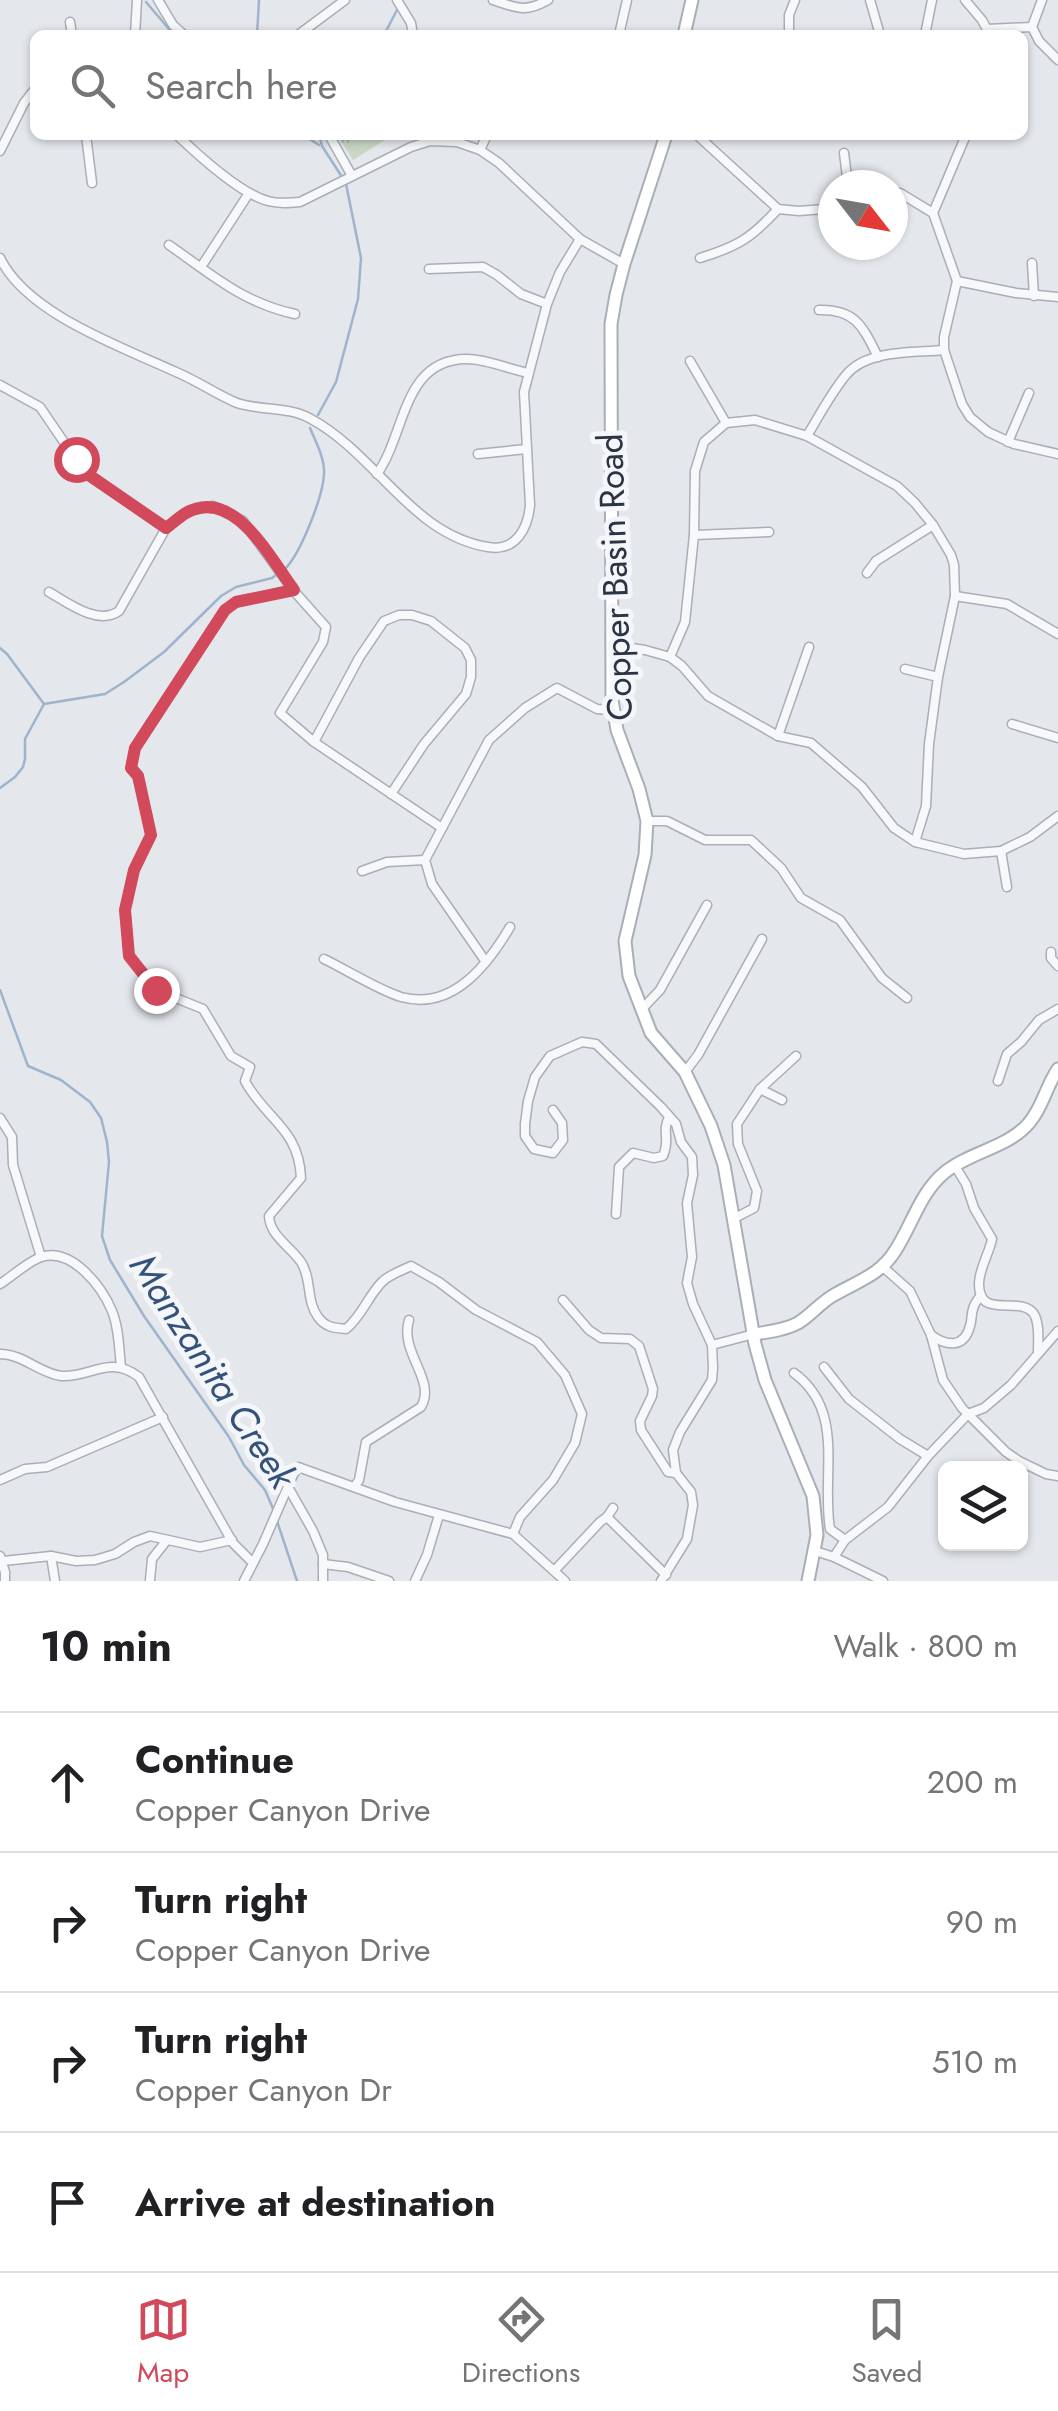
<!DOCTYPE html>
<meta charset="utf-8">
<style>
body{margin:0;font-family:Jost,sans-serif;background:#f6f6f6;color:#202124}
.controls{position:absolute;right:30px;bottom:30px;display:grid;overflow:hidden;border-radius:15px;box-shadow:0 2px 8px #0004}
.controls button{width:90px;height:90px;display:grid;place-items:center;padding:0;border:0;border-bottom:2px solid #e0e0e0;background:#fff;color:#202124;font:50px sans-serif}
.compass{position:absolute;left:818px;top:170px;width:90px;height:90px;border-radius:50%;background:#fff;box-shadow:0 2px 8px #0004;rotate:121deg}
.stop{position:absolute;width:30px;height:30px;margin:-22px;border:8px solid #d1495b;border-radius:50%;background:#fff}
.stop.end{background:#d1495b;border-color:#fff;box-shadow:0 2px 10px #0008}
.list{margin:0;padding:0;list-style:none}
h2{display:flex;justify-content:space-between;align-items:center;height:130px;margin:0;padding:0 40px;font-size:42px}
h2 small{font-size:32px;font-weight:400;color:#757577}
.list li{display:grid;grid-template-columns:65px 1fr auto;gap:30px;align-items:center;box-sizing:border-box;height:140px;padding:0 40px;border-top:2px solid #e0e0e0}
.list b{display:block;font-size:38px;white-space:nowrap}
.list p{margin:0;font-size:32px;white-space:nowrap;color:#757577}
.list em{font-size:32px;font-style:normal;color:#757577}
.icon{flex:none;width:55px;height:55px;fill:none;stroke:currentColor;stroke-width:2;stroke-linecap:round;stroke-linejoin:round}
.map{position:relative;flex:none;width:1058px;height:1581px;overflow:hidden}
.search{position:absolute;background:#fff;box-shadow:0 2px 8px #0004;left:30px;right:30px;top:30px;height:110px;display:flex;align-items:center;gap:25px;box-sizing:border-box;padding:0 35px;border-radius:15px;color:#757577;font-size:38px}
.sheet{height:690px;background:#fff}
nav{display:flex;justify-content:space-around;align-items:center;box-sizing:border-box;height:140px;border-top:2px solid #e0e0e0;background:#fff;font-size:28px;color:#757577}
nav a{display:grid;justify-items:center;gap:5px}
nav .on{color:#d1495b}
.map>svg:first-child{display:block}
</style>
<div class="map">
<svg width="1058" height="1581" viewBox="0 0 1058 1581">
<defs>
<pattern id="grass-tufts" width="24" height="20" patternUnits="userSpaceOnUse" patternTransform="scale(2.5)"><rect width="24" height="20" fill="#c9d6c5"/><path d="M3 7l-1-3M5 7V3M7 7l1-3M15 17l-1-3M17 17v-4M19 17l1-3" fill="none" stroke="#adb8ab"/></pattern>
</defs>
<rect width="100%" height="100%" fill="#e4e7ec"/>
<path fill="url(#grass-tufts)" d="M 337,135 L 381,135 L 385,140 L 353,160 Z"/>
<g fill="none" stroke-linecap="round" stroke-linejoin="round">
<g stroke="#9fb4cc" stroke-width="2.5">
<path d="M 146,2 L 174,35"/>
<path d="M 257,35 L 259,0"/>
<path d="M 384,35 L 397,10"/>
<path d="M 303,135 L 319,145"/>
<path d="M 319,135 L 322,146 L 342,177"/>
<path d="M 318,415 L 336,382 L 358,299 L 361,258 L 346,184"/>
<path d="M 284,570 C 300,555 323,497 324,474 C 325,459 316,442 310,428"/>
<path d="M 0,648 L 7,654 L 44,704"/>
<path d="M 0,788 L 15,777 L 23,767 L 25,759 L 25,739 L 44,704 L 105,694 L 124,682 L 164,652 L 221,596 L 236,587 L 272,578 L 277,574"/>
<path d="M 0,990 L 28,1066 L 61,1080 L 90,1102 L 101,1118 L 107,1142 L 109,1162 L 102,1236 L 110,1260 L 144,1316 L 229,1437 L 244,1465 L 265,1490 L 274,1511"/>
<path d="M 276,1518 L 297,1581"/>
</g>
<defs>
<g id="street">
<path d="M 158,0 L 173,25 L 184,35"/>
<path d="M 397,0 L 411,23 L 413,35"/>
<path d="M 493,0 C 517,8 525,13 548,0"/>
<path d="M 870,0 L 880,35"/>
<path d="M 965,0 L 982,20 L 990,35"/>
<path d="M 70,22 L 72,35"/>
<path d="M 1032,27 L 1042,0"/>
<path d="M 987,29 L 1032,27 L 1039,41 L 1058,60"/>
<path d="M 135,35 L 137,0"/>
<path d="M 298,35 L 345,0"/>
<path d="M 619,35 L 627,0"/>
<path d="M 789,35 L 789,15 L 795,0"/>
<path d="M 925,35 L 932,0"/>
<path d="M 86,135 L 92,183"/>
<path d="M 177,135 C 198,155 241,194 268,201 C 279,204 289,203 300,202 L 411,147 L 430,141 L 457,142 L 480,150 L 499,163 L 580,239 L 624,264"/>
<path d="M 329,135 L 352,176"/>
<path d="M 697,135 L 778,209 L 799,211 L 824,209 L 833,205"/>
<path d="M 480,150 L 487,135"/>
<path d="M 0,151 L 24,103 L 35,89"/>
<path d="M 844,153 L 848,185"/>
<path d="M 893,194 L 900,193 L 933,213 L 957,281 L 1016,293 L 1058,297"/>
<path d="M 933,213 L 966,135"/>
<path d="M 169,245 C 211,274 243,303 295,314"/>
<path d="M 0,258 C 27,314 122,347 176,372 C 196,380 219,396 237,403 C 262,411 288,406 311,419 C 376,454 412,535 488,547 C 516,552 528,528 530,505 L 524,392 L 547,304 L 560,272 L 580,239"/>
<path d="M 700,258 C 739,246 751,238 778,209"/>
<path d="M 1032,263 L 1034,296"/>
<path d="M 201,267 L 249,193"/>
<path d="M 429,269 L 483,267 L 497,275 L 521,294 L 547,304"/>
<path d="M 957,281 L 944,337 L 944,350 L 962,404 L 970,417 L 988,432 L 1014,444 L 1058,454"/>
<path d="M 819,310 C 856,309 863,327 878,357"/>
<path d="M 690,361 L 726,423"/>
<path d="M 0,385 L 40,407 L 85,473 L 166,528 L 188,511 L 213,506 L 243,521 L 293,590 L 326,627 L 323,642 L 280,713 L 314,742 L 442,828"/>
<path d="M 726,423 L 755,420 L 807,436 L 897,486 L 915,503 L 933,525 L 951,555 L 954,565 L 955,596 L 938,677 L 929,744 L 926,806 L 915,842"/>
<path d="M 807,436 C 819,416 831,393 846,375 C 867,349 914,353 944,350"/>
<path d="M 1008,442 L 1029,393"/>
<path d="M 478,454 L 526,449"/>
<path d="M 377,474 C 406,434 402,359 467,359 C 486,359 509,369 528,373"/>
<path d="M 694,535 L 769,532"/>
<path d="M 867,573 L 876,561 L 933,525"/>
<path d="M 293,590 L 236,602 L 225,610 L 135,748 L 131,768 L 138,775 L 151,835 L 134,870 L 125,909 L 129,955 L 156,990 L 203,1009 L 231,1056 L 250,1067 L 245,1081 C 265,1119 299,1128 301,1178 L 269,1216 C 270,1236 290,1246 301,1262 C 312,1279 306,1301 318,1317 C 325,1327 334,1328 346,1329 C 362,1316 368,1296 382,1282 C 390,1274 401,1271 411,1266 L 439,1282 L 476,1310 L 537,1342 L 565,1375 L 582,1414 L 575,1443 L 553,1480 L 520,1517 L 513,1534"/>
<path d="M 49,592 C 68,603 98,626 119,611 L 166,528"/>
<path d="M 955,596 L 1007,604 L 1058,634"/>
<path d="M 611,645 L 645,650 L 670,657 L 682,666 L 708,696 L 778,736 L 811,743 L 862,787 L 894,828 L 915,842 L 964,854 L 1001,851 L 1030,837 L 1058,816"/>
<path d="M 670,657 L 685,622 L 694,535 L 695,471 L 704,442 L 726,423"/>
<path d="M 905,669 L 938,677"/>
<path d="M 1012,724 L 1058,738"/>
<path d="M 778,736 L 809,647"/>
<path d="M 314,742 L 359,658 L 384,621 L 399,615 L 412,615 L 431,621 L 465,648 L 471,660 L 471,677 L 466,694 L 424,744 L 391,794"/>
<path d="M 647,821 L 667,821 L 705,840 L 751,840 L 781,868 L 801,898 L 840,920 L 882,978 L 907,998"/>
<path d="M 1001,851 L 1007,887"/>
<path d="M 362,871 L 387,862 L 425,860"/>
<path d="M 1051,952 L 1051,958 L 1058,966"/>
<path d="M 324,959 C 347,970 378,990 401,997 C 452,1011 487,966 510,927"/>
<path d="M 486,962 L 432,884 L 425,860 L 489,740 L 525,708 L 557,688 L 597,709 L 613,710"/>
<path d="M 642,1009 L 660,990 L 707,905"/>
<path d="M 685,1072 L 698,1055 L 762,939"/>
<path d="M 998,1081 L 1007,1054 L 1021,1042 L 1039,1020 L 1058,1009"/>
<path d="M 760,1089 L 782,1100"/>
<path d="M 553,1110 L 562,1123 L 563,1140 L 553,1153 L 534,1149 L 525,1136 L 525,1124 L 528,1101 L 535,1077 L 550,1056 L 582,1042 L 596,1044 L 661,1107 L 676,1124 L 681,1142 L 692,1157 L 693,1175 L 687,1203 L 692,1257 L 687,1283 L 693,1304 L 712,1345 L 713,1368 L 712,1380 L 680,1432 L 673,1450 L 676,1473 L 691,1492 L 693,1505 L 687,1539 L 661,1581"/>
<path d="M 0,1118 L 12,1137 L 13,1165 L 41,1257"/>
<path d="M 955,1166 L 966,1184 L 974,1208 L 992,1239 C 989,1254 979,1269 979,1284 C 979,1321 1020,1294 1034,1314 C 1040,1324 1038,1342 1038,1353"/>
<path d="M 616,1214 L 619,1167 L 633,1153 L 654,1158 L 663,1156 C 671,1137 661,1134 669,1117"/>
<path d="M 733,1219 L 754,1208 L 757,1191 L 738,1144 L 737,1124 L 760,1089 L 796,1056"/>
<path d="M 883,1267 L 910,1291 L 931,1335 L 943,1380 L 962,1408 L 1006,1452 L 1019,1461 L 1046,1474 L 1058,1476"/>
<path d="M 0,1284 C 11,1277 29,1261 41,1257 C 72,1247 102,1287 112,1311 C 119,1328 119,1349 121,1367"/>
<path d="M 563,1300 L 589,1330 L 601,1338 L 630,1339 L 639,1346 L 653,1389 L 652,1396 L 640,1421 L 641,1430 L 668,1472 L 676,1473"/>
<path d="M 931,1335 C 946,1346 964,1349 970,1326 C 972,1321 971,1315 973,1309 C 974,1304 978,1299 981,1295"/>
<path d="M 712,1345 L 754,1334"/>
<path d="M 0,1354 C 23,1354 39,1373 61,1376 C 91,1378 109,1354 139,1377 L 233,1543 L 253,1563"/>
<path d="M 824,1367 L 849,1399 L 900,1439 L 928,1456"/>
<path d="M 794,1373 C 846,1411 821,1474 830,1529 L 845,1540"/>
<path d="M 0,1480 L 25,1469 L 47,1467 L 163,1417"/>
<path d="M 355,1486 L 359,1480 L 366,1442 L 421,1407 C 437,1380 399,1353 409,1320"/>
<path d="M 288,1487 L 313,1531 L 323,1555 L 323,1581"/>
<path d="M 613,1508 L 607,1517 L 666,1575"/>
<path d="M 815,1551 L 834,1557 L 883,1581"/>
<path d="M 0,1556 L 5,1572 L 5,1581"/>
<path d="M 51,1556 L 55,1581"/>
<path d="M 834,1557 L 845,1540 L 888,1507 L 928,1456 L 968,1414 L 984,1408 L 1011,1385 L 1058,1331"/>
<path d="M 3,1561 L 51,1556 L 76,1561 L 95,1560 L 115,1554 L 134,1542 L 150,1536 L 200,1547 L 232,1540"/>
<path d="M 323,1564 L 348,1567 L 389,1581"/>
<path d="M 554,1571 L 600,1522 L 607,1517"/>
<path d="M 150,1580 L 152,1559 L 167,1540"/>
<path d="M 244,1581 L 263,1544 L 293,1475 L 298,1467 L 395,1502 L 513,1534 L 565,1581"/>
<path d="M 415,1581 L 427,1555 L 439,1515"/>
</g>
<g id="secondary">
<path d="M 684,35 L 692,0"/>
<path d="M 666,135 L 624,264 L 616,295 L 611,324 L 612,700 L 617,730 L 639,789 L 647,821 L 645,855 L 625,941 L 629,976 L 651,1033 L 685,1072 L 711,1126 L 724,1165 L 755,1344 L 765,1380 L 813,1496 L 817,1535 L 808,1581"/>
<path d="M 754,1334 C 768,1332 785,1330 798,1323 C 811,1315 821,1302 834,1295 C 858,1281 880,1275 895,1251 C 912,1225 920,1193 944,1173 C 969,1152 1008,1148 1029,1123 C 1043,1107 1046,1086 1058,1069"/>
</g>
</defs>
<use href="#street" stroke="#a9aeb7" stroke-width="11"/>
<use href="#secondary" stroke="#a9aeb7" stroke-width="15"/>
<use href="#street" stroke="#f7f8fa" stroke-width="8"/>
<use href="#secondary" stroke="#fff" stroke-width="11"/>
</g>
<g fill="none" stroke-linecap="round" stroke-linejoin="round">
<path stroke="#d1495b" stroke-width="12" d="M 76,459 L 86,473 L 166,528 C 173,523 179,517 186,513 C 234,486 270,558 294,590 L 236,602 L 225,610 L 135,748 L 131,768 L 138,776 L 151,835 L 134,870 L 125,910 L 129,956 L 156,990"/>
</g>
<g text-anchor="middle" stroke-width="10" stroke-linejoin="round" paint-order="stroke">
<g font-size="35" fill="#2b3445" stroke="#f4f6f9">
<text transform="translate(615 577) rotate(-92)" y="12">Copper Basin Road</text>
</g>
<g font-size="38" font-style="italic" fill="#34527a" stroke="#f4f6f9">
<text transform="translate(213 1371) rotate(57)" y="13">Manzanita Creek</text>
</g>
</g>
</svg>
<div class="controls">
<button><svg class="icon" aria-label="layers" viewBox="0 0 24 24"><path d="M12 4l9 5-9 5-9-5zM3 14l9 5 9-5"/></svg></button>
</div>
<svg class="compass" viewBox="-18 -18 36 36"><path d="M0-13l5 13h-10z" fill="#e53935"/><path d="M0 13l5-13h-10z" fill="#757577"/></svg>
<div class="stop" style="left:76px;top:459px"></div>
<div class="stop end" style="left:156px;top:990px"></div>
<div class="search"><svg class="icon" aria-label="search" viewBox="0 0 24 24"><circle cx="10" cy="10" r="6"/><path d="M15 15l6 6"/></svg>Search here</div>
</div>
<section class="sheet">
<h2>10 min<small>Walk · 800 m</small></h2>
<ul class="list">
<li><svg class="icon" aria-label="ahead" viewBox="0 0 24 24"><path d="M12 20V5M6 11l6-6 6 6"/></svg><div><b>Continue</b><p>Copper Canyon Drive</p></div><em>200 m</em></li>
<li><svg class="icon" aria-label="right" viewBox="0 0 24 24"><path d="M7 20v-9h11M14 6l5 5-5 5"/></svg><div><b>Turn right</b><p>Copper Canyon Drive</p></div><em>90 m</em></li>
<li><svg class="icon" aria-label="right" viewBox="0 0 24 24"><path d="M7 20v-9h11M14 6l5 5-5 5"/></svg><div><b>Turn right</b><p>Copper Canyon Dr</p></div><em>510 m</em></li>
<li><svg class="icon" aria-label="arrive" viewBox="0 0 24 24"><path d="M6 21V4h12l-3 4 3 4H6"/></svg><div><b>Arrive at destination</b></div></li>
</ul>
</section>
<nav>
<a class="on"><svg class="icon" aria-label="map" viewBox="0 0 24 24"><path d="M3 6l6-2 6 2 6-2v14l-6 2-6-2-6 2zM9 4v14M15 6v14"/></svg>Map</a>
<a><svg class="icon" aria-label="directions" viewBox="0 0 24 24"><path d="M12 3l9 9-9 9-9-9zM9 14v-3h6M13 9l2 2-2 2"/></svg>Directions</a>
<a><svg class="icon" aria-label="saved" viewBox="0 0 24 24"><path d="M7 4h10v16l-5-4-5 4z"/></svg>Saved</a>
</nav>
